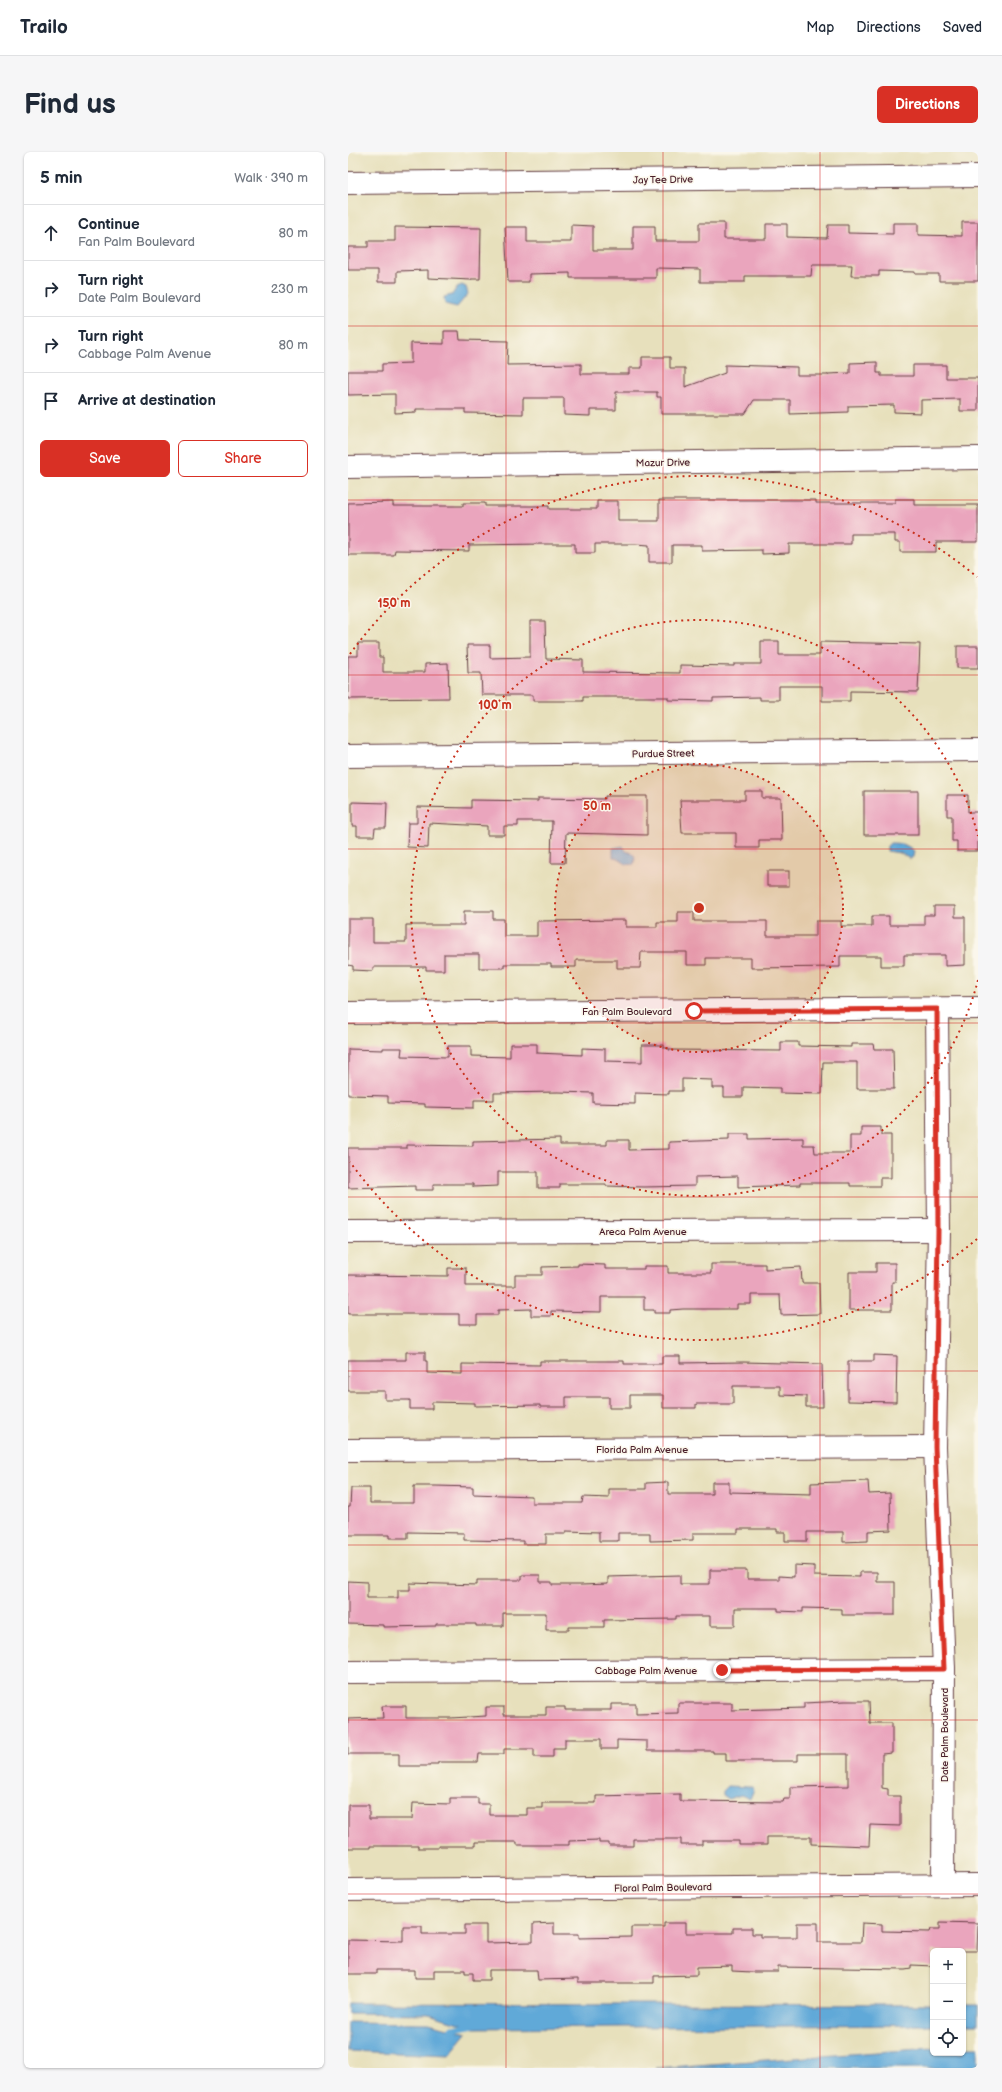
<!DOCTYPE html>
<meta charset="utf-8">
<style>
body{margin:0;font-family:"Balsamiq Sans",sans-serif;background:#f6f6f7;color:#1f2937}
.controls{position:absolute;right:12px;bottom:12px;display:grid;overflow:hidden;border-radius:6px;box-shadow:0 1px 3px #0004}
.controls button{width:36px;height:36px;display:grid;place-items:center;padding:0;border:0;border-bottom:1px solid #e0e1e3;background:#fff;color:#1f2937;font:20px sans-serif}
.stop{position:absolute;width:12px;height:12px;margin:-9px;border:3px solid #d93025;border-radius:50%;background:#fff}
.stop.end{background:#d93025;border-color:#fff;box-shadow:0 1px 4px #0008}
.list{margin:0;padding:0;list-style:none}
h2{display:flex;justify-content:space-between;align-items:center;height:52px;margin:0;padding:0 16px;font-size:17px}
h2 small{font-size:13px;font-weight:400;color:#747a83}
.list li{display:grid;grid-template-columns:26px 1fr auto;gap:12px;align-items:center;box-sizing:border-box;height:56px;padding:0 16px;border-top:1px solid #e0e1e3}
.list b{display:block;font-size:15px;white-space:nowrap}
.list p{margin:0;font-size:13px;white-space:nowrap;color:#747a83}
.list em{font-size:13px;font-style:normal;color:#747a83}
.actions{display:flex;gap:8px;padding:12px 16px}
.actions a{flex:1;padding:9px 0;border:1px solid #d93025;border-radius:6px;text-align:center;font-size:14px;color:#d93025}
.actions .main{background:#d93025;color:#fff}
.icon{flex:none;width:22px;height:22px;fill:none;stroke:currentColor;stroke-width:2;stroke-linecap:round;stroke-linejoin:round}
.map{position:relative;flex:none;width:630px;height:1916px;overflow:hidden;border-radius:6px}
header{display:flex;align-items:center;gap:24px;box-sizing:border-box;height:56px;padding:0 20px;background:#fff;border-bottom:1px solid #e0e1e3}
header strong{font-size:19px}
nav{display:flex;gap:22px;margin-inline-start:auto;font-size:14px}
.intro{display:flex;align-items:center;justify-content:space-between;box-sizing:border-box;height:96px;padding:0 24px}
h1{margin:0;font-size:28px}
.button{padding:10px 18px;border-radius:6px;background:#d93025;color:#fff;font-size:14px;font-weight:700}
main{display:flex;gap:24px;padding:0 24px}
aside{flex:1;background:#fff;border-radius:6px;box-shadow:0 1px 3px #0004}
.map>svg:first-child{display:block}
</style>
<header>
<strong>Trailo</strong>
<nav><a>Map</a><a>Directions</a><a>Saved</a></nav>
</header>
<div class="intro"><h1>Find us</h1><a class="button">Directions</a></div>
<main>
<aside>
<h2>5 min<small>Walk · 390 m</small></h2>
<ul class="list">
<li><svg class="icon" aria-label="ahead" viewBox="0 0 24 24"><path d="M12 20V5M6 11l6-6 6 6"/></svg><div><b>Continue</b><p>Fan Palm Boulevard</p></div><em>80 m</em></li>
<li><svg class="icon" aria-label="right" viewBox="0 0 24 24"><path d="M7 20v-9h11M14 6l5 5-5 5"/></svg><div><b>Turn right</b><p>Date Palm Boulevard</p></div><em>230 m</em></li>
<li><svg class="icon" aria-label="right" viewBox="0 0 24 24"><path d="M7 20v-9h11M14 6l5 5-5 5"/></svg><div><b>Turn right</b><p>Cabbage Palm Avenue</p></div><em>80 m</em></li>
<li><svg class="icon" aria-label="arrive" viewBox="0 0 24 24"><path d="M6 21V4h12l-3 4 3 4H6"/></svg><div><b>Arrive at destination</b></div></li>
</ul>
<div class="actions"><a class="main">Save</a><a>Share</a></div>
</aside>
<div class="map">
<svg width="630" height="1916" viewBox="0 0 630 1916">
<rect width="100%" height="100%" fill="#fbf7ec"/>
<filter id="ink" filterUnits="userSpaceOnUse"><feTurbulence type="fractalNoise" baseFrequency=".025" numOctaves="2"/><feDisplacementMap in="SourceGraphic" scale="8" xChannelSelector="R" yChannelSelector="G"/><feConvolveMatrix kernelMatrix="1 2 1 2 8 2 1 2 1" color-interpolation-filters="sRGB"/></filter>
<filter id="wash" filterUnits="userSpaceOnUse"><feTurbulence type="fractalNoise" baseFrequency=".012" numOctaves="4" result="noise"/><feDisplacementMap in="SourceGraphic" scale="16" xChannelSelector="R" yChannelSelector="G"/><feGaussianBlur stdDeviation="0.9" result="paint"/><feColorMatrix in="noise" values="0 0 0 0 0 0 0 0 0 0 0 0 0 0 0 0 0 1.4 0 .05"/><feComposite in="paint" operator="in"/></filter>
<g filter="url(#wash)">
<rect width="100%" height="100%" fill="#e7e0bc"/>
<g fill="#60a9d8" stroke="#556482">
<path d="M 114,133 L 118,135 L 120,142 L 109,155 L 97,152 L 96,145 L 104,143 L 109,135 Z"/>
<path d="M 542,691 C 551,691 559,692 566,699 L 565,705 L 562,707 L 552,701 L 539,699 L 539,694 Z"/>
<path d="M 275,694 L 278,699 L 285,702 L 287,705 L 286,712 C 277,715 274,707 265,705 L 265,696 Z"/>
<path d="M 379,1634 L 404,1635 L 406,1637 L 402,1647 L 393,1643 L 380,1647 L 374,1643 L 374,1639 Z"/>
<path d="M 0,1851 L 585,1853 L 585,1873 L 126,1876 L 81,1862 L 0,1861 Z"/>
<rect x="615" y="1853" width="15" height="20"/>
<path d="M 0,1870 L 81,1871 L 119,1881 L 101,1903 L 0,1899 Z"/>
<path d="M 615,1895 L 630,1895 L 630,1916 L 307,1916 L 585,1896 L 585,1901 L 615,1901 Z"/>
</g>
<g fill="none" stroke-linecap="round" stroke-linejoin="round">
<path stroke="#60a9d8" stroke-width="6" d="M 103,1877 L 129,1872"/>
</g>
<g id="blocks">
<g fill="#eaa5bd">
<path d="M 614,70 L 630,70 L 630,129 L 591,129 L 591,122 L 567,122 L 567,120 L 531,119 L 531,124 L 503,124 L 504,113 L 464,113 L 463,124 L 397,124 L 397,130 L 352,130 L 352,117 L 308,116 L 308,126 L 222,126 L 222,121 L 181,122 L 181,130 L 160,130 L 157,75 L 179,75 L 179,90 L 223,90 L 223,73 L 245,74 L 245,98 L 285,98 L 285,74 L 307,74 L 307,89 L 351,89 L 351,71 L 376,71 L 376,87 L 418,87 L 418,72 L 439,72 L 439,85 L 479,86 L 480,73 L 500,73 L 500,81 L 545,82 L 545,71 L 570,71 L 570,83 L 614,84 Z"/>
<path d="M 47,75 L 133,76 L 132,127 L 123,127 L 123,128 L 80,126 L 80,118 L 49,119 L 49,130 L 30,130 L 30,118 L 0,118 L 0,95 L 20,95 L 20,89 L 47,89 Z"/>
<path d="M 96,179 L 111,179 L 112,188 L 160,189 L 159,213 L 233,212 L 233,222 L 281,222 L 281,216 L 294,216 L 294,205 L 322,205 L 322,216 L 337,216 L 337,235 L 377,221 L 377,213 L 449,215 L 449,223 L 480,223 L 480,222 L 502,221 L 502,211 L 529,210 L 529,221 L 533,221 L 533,224 L 565,224 L 565,213 L 598,213 L 598,226 L 630,226 L 630,259 L 612,259 L 612,247 L 573,248 L 573,261 L 546,260 L 546,253 L 500,254 L 500,260 L 442,262 L 442,248 L 406,248 L 397,262 L 313,262 L 313,245 L 309,245 L 309,240 L 268,240 L 268,258 L 242,258 L 242,264 L 216,263 L 216,246 L 175,246 L 175,262 L 117,261 L 117,257 L 68,257 L 68,260 L 47,261 L 47,242 L 0,243 L 0,219 L 34,219 L 34,212 L 63,211 L 63,191 L 96,192 Z"/>
<path d="M 547,347 L 566,347 L 566,353 L 630,353 L 630,390 L 588,390 L 588,400 L 552,400 L 552,390 L 547,390 L 547,382 L 503,382 L 503,392 L 441,392 L 441,401 L 414,402 L 414,398 L 354,399 L 354,393 L 324,393 L 324,410 L 301,410 L 301,393 L 288,392 L 247,392 L 247,401 L 227,401 L 227,392 L 197,392 L 121,393 L 121,399 L 47,398 L 46,403 L 0,403 L 0,351 L 45,350 L 45,354 L 115,354 L 115,351 L 137,351 L 137,354 L 201,354 L 201,357 L 249,357 L 249,349 L 270,349 L 270,369 L 311,369 L 311,348 L 468,348 L 468,351 L 547,351 Z"/>
<path d="M 182,469 L 197,469 L 198,507 L 235,508 L 235,520 L 332,521 L 332,513 L 386,514 L 386,512 L 413,512 L 413,489 L 431,489 L 431,503 L 472,503 L 472,490 L 572,492 L 570,540 L 502,539 L 502,549 L 474,549 L 474,534 L 431,534 L 431,548 L 412,548 L 412,545 L 365,546 L 365,549 L 320,548 L 320,545 L 235,545 L 235,549 L 185,549 L 185,543 L 134,543 L 133,521 L 120,521 L 119,493 L 142,493 L 142,506 L 182,505 Z"/>
<path d="M 10,491 L 31,491 L 31,505 L 35,505 L 35,520 L 77,520 L 77,512 L 100,511 L 101,546 L 0,547 L 0,504 L 10,504 Z"/>
<rect x="609" y="494" width="21" height="22"/>
<path d="M 397,639 L 414,639 L 414,646 L 433,646 L 434,688 L 411,688 L 411,696 L 388,696 L 388,681 L 334,681 L 332,648 L 397,648 Z"/>
<rect x="516" y="639" width="54" height="44"/>
<path d="M 599,643 L 620,643 L 620,660 L 630,660 L 630,699 L 609,699 L 609,689 L 604,689 L 604,664 L 599,664 Z"/>
<path d="M 257,644 L 299,644 L 299,683 L 218,681 L 217,711 L 203,711 L 204,669 L 170,669 L 170,674 L 156,674 L 156,683 L 139,683 L 139,674 L 81,671 L 80,696 L 59,695 L 60,671 L 69,671 L 69,655 L 123,656 L 123,648 L 190,649 L 190,646 L 257,647 Z"/>
<path d="M 4,650 L 39,651 L 38,676 L 27,676 L 26,684 L 9,684 L 9,674 L 4,674 Z"/>
<rect x="419" y="719" width="22" height="15"/>
<path d="M 586,754 L 607,754 L 607,765 L 617,765 L 617,813 L 597,814 L 597,803 L 556,803 L 556,814 L 533,814 L 533,804 L 492,804 L 492,815 L 403,816 L 403,806 L 358,806 L 358,813 L 339,813 L 339,800 L 293,800 L 292,816 L 269,816 L 269,808 L 228,808 L 228,815 L 203,815 L 203,812 L 156,812 L 156,816 L 131,816 L 131,802 L 96,802 L 96,818 L 78,818 L 78,815 L 25,815 L 25,819 L 5,818 L 5,814 L 0,813 L 0,767 L 25,767 L 25,790 L 58,790 L 58,773 L 116,773 L 116,759 L 145,759 L 145,767 L 156,767 L 156,784 L 189,784 L 189,769 L 278,768 L 278,775 L 309,775 L 309,770 L 330,770 L 330,760 L 346,760 L 346,769 L 419,769 L 419,784 L 468,784 L 468,769 L 493,769 L 493,774 L 524,774 L 524,764 L 541,764 L 541,773 L 576,773 L 576,763 L 586,763 Z"/>
<path d="M 433,890 L 450,890 L 450,894 L 503,895 L 503,892 L 525,892 L 526,897 L 545,897 L 546,937 L 509,937 L 509,910 L 475,910 L 474,942 L 432,941 L 432,936 L 395,935 L 395,945 L 376,945 L 376,936 L 364,936 L 364,928 L 334,927 L 334,939 L 321,939 L 321,942 L 287,941 L 287,952 L 245,951 L 245,941 L 210,940 L 146,941 L 146,948 L 126,948 L 126,956 L 77,955 L 77,952 L 40,951 L 40,944 L 0,943 L 0,897 L 35,898 L 35,896 L 54,896 L 53,904 L 100,905 L 100,894 L 123,894 L 123,904 L 162,905 L 162,892 L 189,892 L 189,901 L 234,903 L 234,896 L 257,897 L 257,909 L 294,910 L 294,893 L 316,893 L 316,896 L 321,896 L 321,898 L 433,899 Z"/>
<path d="M 513,975 L 533,975 L 533,983 L 543,983 L 543,1026 L 532,1026 L 532,1034 L 502,1034 L 502,1031 L 452,1031 L 452,1033 L 390,1035 L 390,1024 L 347,1025 L 347,1034 L 295,1035 L 258,1034 L 258,1032 L 212,1032 L 212,1036 L 190,1036 L 190,1020 L 150,1020 L 150,1034 L 125,1035 L 125,1032 L 85,1032 L 85,1038 L 67,1038 L 67,1034 L 0,1036 L 0,996 L 59,996 L 59,993 L 125,994 L 125,989 L 212,987 L 212,993 L 259,993 L 259,988 L 281,988 L 281,998 L 321,997 L 321,990 L 381,988 L 381,982 L 401,982 L 401,987 L 455,986 L 455,993 L 466,993 L 467,1001 L 502,1001 L 502,984 L 513,984 Z"/>
<path d="M 528,1111 L 547,1111 L 547,1130 L 544,1130 L 544,1158 L 501,1158 L 501,1120 L 528,1120 Z"/>
<path d="M 230,1112 L 257,1113 L 257,1117 L 296,1117 L 296,1114 L 320,1114 L 320,1121 L 363,1121 L 363,1112 L 417,1112 L 417,1117 L 453,1115 L 454,1131 L 471,1131 L 472,1162 L 433,1163 L 432,1143 L 403,1143 L 403,1152 L 389,1152 L 389,1157 L 335,1157 L 322,1158 L 322,1161 L 306,1161 L 306,1158 L 296,1158 L 296,1145 L 253,1145 L 253,1160 L 203,1159 L 203,1164 L 183,1164 L 183,1157 L 150,1158 L 150,1163 L 129,1163 L 129,1172 L 111,1172 L 111,1162 L 0,1162 L 0,1123 L 100,1124 L 100,1116 L 118,1116 L 118,1134 L 167,1134 L 167,1123 L 194,1123 L 194,1115 L 230,1114 Z"/>
<path d="M 58,1200 L 77,1200 L 77,1209 L 79,1209 L 79,1221 L 114,1222 L 114,1212 L 192,1213 L 192,1209 L 276,1209 L 276,1212 L 314,1212 L 314,1204 L 332,1204 L 332,1211 L 395,1210 L 474,1212 L 475,1255 L 458,1255 L 458,1244 L 432,1243 L 432,1234 L 385,1234 L 385,1252 L 348,1252 L 348,1256 L 315,1256 L 315,1243 L 282,1243 L 282,1256 L 261,1256 L 261,1245 L 218,1245 L 218,1255 L 192,1255 L 192,1253 L 127,1254 L 127,1251 L 84,1250 L 84,1257 L 62,1257 L 62,1248 L 37,1248 L 37,1239 L 0,1239 L 0,1208 L 58,1208 Z"/>
<path d="M 526,1203 L 549,1204 L 548,1250 L 500,1249 L 500,1209 L 526,1209 Z"/>
<path d="M 520,1329 L 521,1342 L 542,1341 L 543,1378 L 520,1379 L 520,1389 L 495,1390 L 495,1380 L 459,1380 L 459,1389 L 437,1389 L 437,1380 L 429,1380 L 429,1377 L 390,1377 L 390,1381 L 345,1381 L 345,1388 L 302,1389 L 302,1381 L 270,1381 L 270,1389 L 251,1389 L 251,1380 L 218,1379 L 218,1382 L 198,1382 L 198,1392 L 175,1392 L 175,1389 L 116,1388 L 116,1381 L 60,1380 L 60,1386 L 42,1386 L 42,1383 L 0,1383 L 0,1355 L 2,1355 L 3,1336 L 22,1336 L 22,1351 L 66,1351 L 66,1334 L 88,1334 L 125,1335 L 125,1342 L 184,1344 L 184,1351 L 234,1351 L 235,1345 L 261,1346 L 261,1337 L 298,1337 L 298,1331 L 320,1330 L 320,1342 L 364,1342 L 364,1330 L 381,1330 L 381,1340 L 463,1342 L 463,1331 Z"/>
<path d="M 446,1413 L 466,1414 L 466,1424 L 512,1425 L 512,1420 L 529,1420 L 529,1430 L 547,1430 L 547,1463 L 494,1463 L 494,1457 L 455,1456 L 455,1460 L 430,1459 L 430,1456 L 387,1456 L 387,1474 L 362,1474 L 362,1464 L 328,1464 L 328,1467 L 256,1468 L 256,1475 L 221,1475 L 221,1478 L 198,1478 L 198,1461 L 155,1461 L 155,1474 L 128,1474 L 128,1472 L 88,1472 L 88,1474 L 35,1475 L 35,1473 L 0,1472 L 0,1429 L 19,1430 L 19,1446 L 50,1446 L 50,1438 L 62,1438 L 62,1431 L 129,1433 L 129,1428 L 174,1428 L 174,1423 L 192,1423 L 192,1430 L 204,1430 L 204,1433 L 233,1433 L 260,1432 L 260,1425 L 332,1423 L 332,1432 L 362,1432 L 362,1418 L 399,1418 L 399,1427 L 431,1427 L 431,1424 L 446,1425 Z"/>
<path d="M 497,1549 L 521,1549 L 522,1571 L 544,1571 L 544,1601 L 534,1602 L 534,1636 L 540,1637 L 540,1644 L 552,1644 L 552,1674 L 522,1673 L 521,1694 L 463,1692 L 463,1685 L 419,1685 L 419,1693 L 391,1693 L 391,1689 L 354,1689 L 354,1693 L 333,1693 L 333,1687 L 285,1687 L 285,1694 L 261,1694 L 261,1691 L 251,1691 L 251,1688 L 221,1689 L 221,1693 L 169,1693 L 169,1690 L 127,1690 L 127,1694 L 90,1694 L 90,1696 L 70,1696 L 70,1694 L 22,1694 L 22,1696 L 0,1696 L 0,1653 L 21,1653 L 21,1667 L 64,1667 L 65,1651 L 102,1652 L 102,1646 L 130,1646 L 130,1652 L 141,1652 L 141,1663 L 179,1663 L 179,1656 L 194,1656 L 194,1651 L 248,1651 L 248,1644 L 332,1642 L 332,1649 L 435,1650 L 436,1647 L 442,1647 L 442,1635 L 500,1634 L 500,1602 L 450,1602 L 450,1609 L 378,1609 L 378,1601 L 365,1601 L 365,1599 L 299,1599 L 299,1589 L 269,1588 L 269,1597 L 253,1597 L 253,1587 L 217,1587 L 217,1596 L 205,1596 L 205,1605 L 186,1605 L 186,1597 L 156,1597 L 156,1602 L 131,1602 L 130,1610 L 90,1610 L 90,1612 L 82,1612 L 82,1614 L 51,1614 L 51,1602 L 0,1602 L 0,1567 L 35,1566 L 34,1554 L 58,1554 L 58,1566 L 103,1566 L 138,1564 L 138,1555 L 156,1555 L 156,1563 L 198,1563 L 198,1555 L 217,1555 L 217,1558 L 263,1558 L 263,1552 L 288,1552 L 288,1562 L 330,1561 L 330,1551 L 384,1551 L 384,1558 L 456,1556 L 456,1551 Z"/>
<path d="M 592,1770 L 630,1771 L 629,1799 L 585,1799 L 585,1814 L 563,1813 L 563,1816 L 557,1817 L 430,1815 L 430,1820 L 404,1820 L 384,1819 L 384,1814 L 349,1815 L 349,1823 L 306,1824 L 306,1831 L 230,1831 L 230,1827 L 190,1828 L 189,1818 L 141,1818 L 141,1828 L 125,1828 L 125,1821 L 117,1821 L 117,1818 L 86,1818 L 86,1826 L 67,1826 L 67,1818 L 28,1818 L 28,1822 L 0,1822 L 0,1788 L 55,1789 L 55,1774 L 74,1774 L 74,1782 L 117,1782 L 117,1773 L 138,1773 L 138,1791 L 185,1790 L 185,1772 L 206,1771 L 206,1782 L 231,1782 L 231,1786 L 283,1785 L 283,1775 L 316,1775 L 316,1771 L 338,1771 L 338,1781 L 385,1781 L 385,1776 L 404,1776 L 404,1782 L 412,1782 L 412,1785 L 449,1785 L 449,1771 L 470,1771 L 470,1790 L 513,1790 L 514,1771 L 534,1772 L 534,1779 L 582,1780 L 583,1777 L 592,1777 Z"/>
</g>
</g>
</g>
<g filter="url(#ink)">
<use href="#blocks" fill-opacity="0" stroke="#623c41" stroke-width="1"/>
<g fill="none" stroke-linecap="round" stroke-linejoin="round">
<defs>
<g id="minor">
<path d="M 0,31 L 630,24"/>
<path d="M 0,315 L 630,306"/>
<path d="M 0,604 L 630,598"/>
<path d="M 589,857 L 591,1078 L 587,1295 L 596,1517 L 595,1733"/>
<path d="M 0,861 L 630,856"/>
<path d="M 0,1080 L 591,1078"/>
<path d="M 0,1298 L 587,1295"/>
<path d="M 0,1520 L 596,1517"/>
<path d="M 0,1738 L 630,1733"/>
</g>
</defs>
<use href="#minor" stroke="#623c41" stroke-width="24"/>
<use href="#minor" stroke="#fff" stroke-width="22"/>
</g>
</g>
<g fill="none" stroke-linecap="round" stroke-linejoin="round" filter="url(#ink)">
<path stroke="#d93025" stroke-width="5" d="M 346,859 L 589,857 L 590,1078 L 587,1295 L 596,1517 L 374,1518"/>
</g>
<path fill="none" stroke="#d62828" stroke-width="1" stroke-opacity="0.55" d="M 158,0 L 158,1916M 315,0 L 315,1916M 472,0 L 472,1916M 0,174 L 630,174M 0,348 L 630,348M 0,523 L 630,523M 0,697 L 630,697M 0,871 L 630,871M 0,1045 L 630,1045M 0,1219 L 630,1219M 0,1393 L 630,1393M 0,1568 L 630,1568M 0,1742 L 630,1742"/>
<circle cx="351" cy="756" r="144" fill="#c8321e" fill-opacity=".12"/>
<g fill="none" stroke="#c8321e" stroke-width="2" stroke-dasharray="2 4">
<circle cx="351" cy="756" r="144"/>
<path d="M630 828A288 288 0 1 1 630 684"/>
<path d="M629 1087A432 432 0 0 1 2 1010M2 502A432 432 0 0 1 629 425"/>
</g>
<g text-anchor="middle" stroke-width="3" stroke-linejoin="round" paint-order="stroke">
<g font-size="10" fill="#4a1f2b" stroke="#fbf7ec">
<text transform="translate(315 27) rotate(-1)" y="4">Jay Tee Drive</text>
<text transform="translate(315 310) rotate(-1)" y="4">Mazur Drive</text>
<text transform="translate(315 601) rotate(-1)" y="4">Purdue Street</text>
<text x="279" y="863">Fan Palm Boulevard</text>
<text x="295" y="1083">Areca Palm Avenue</text>
<text x="294" y="1301">Florida Palm Avenue</text>
<text x="298" y="1522">Cabbage Palm Avenue</text>
<text transform="translate(596 1583) rotate(-90)" y="4">Date Palm Boulevard</text>
<text transform="translate(315 1735) rotate(-1)" y="4">Floral Palm Boulevard</text>
</g>
</g>
<circle cx="351" cy="756" r="6" fill="#c8321e" stroke="#fbf7ec" stroke-width="2"/>
<g font-size="12" text-anchor="middle" font-weight="bold" fill="#c8321e" stroke="#fbf7ec" stroke-width="3" stroke-linejoin="round" paint-order="stroke">
<text x="46" y="455">150 m</text>
<text x="147" y="557">100 m</text>
<text x="249" y="658">50 m</text>
</g>
</svg>
<div class="controls">
<button>+</button>
<button>−</button>
<button><svg class="icon" aria-label="locate" viewBox="0 0 24 24"><circle cx="12" cy="12" r="6"/><path d="M12 2v4M12 18v4M2 12h4M18 12h4"/></svg></button>
</div>
<div class="stop" style="left:346px;top:859px"></div>
<div class="stop end" style="left:374px;top:1518px"></div>
</div>
</main>
